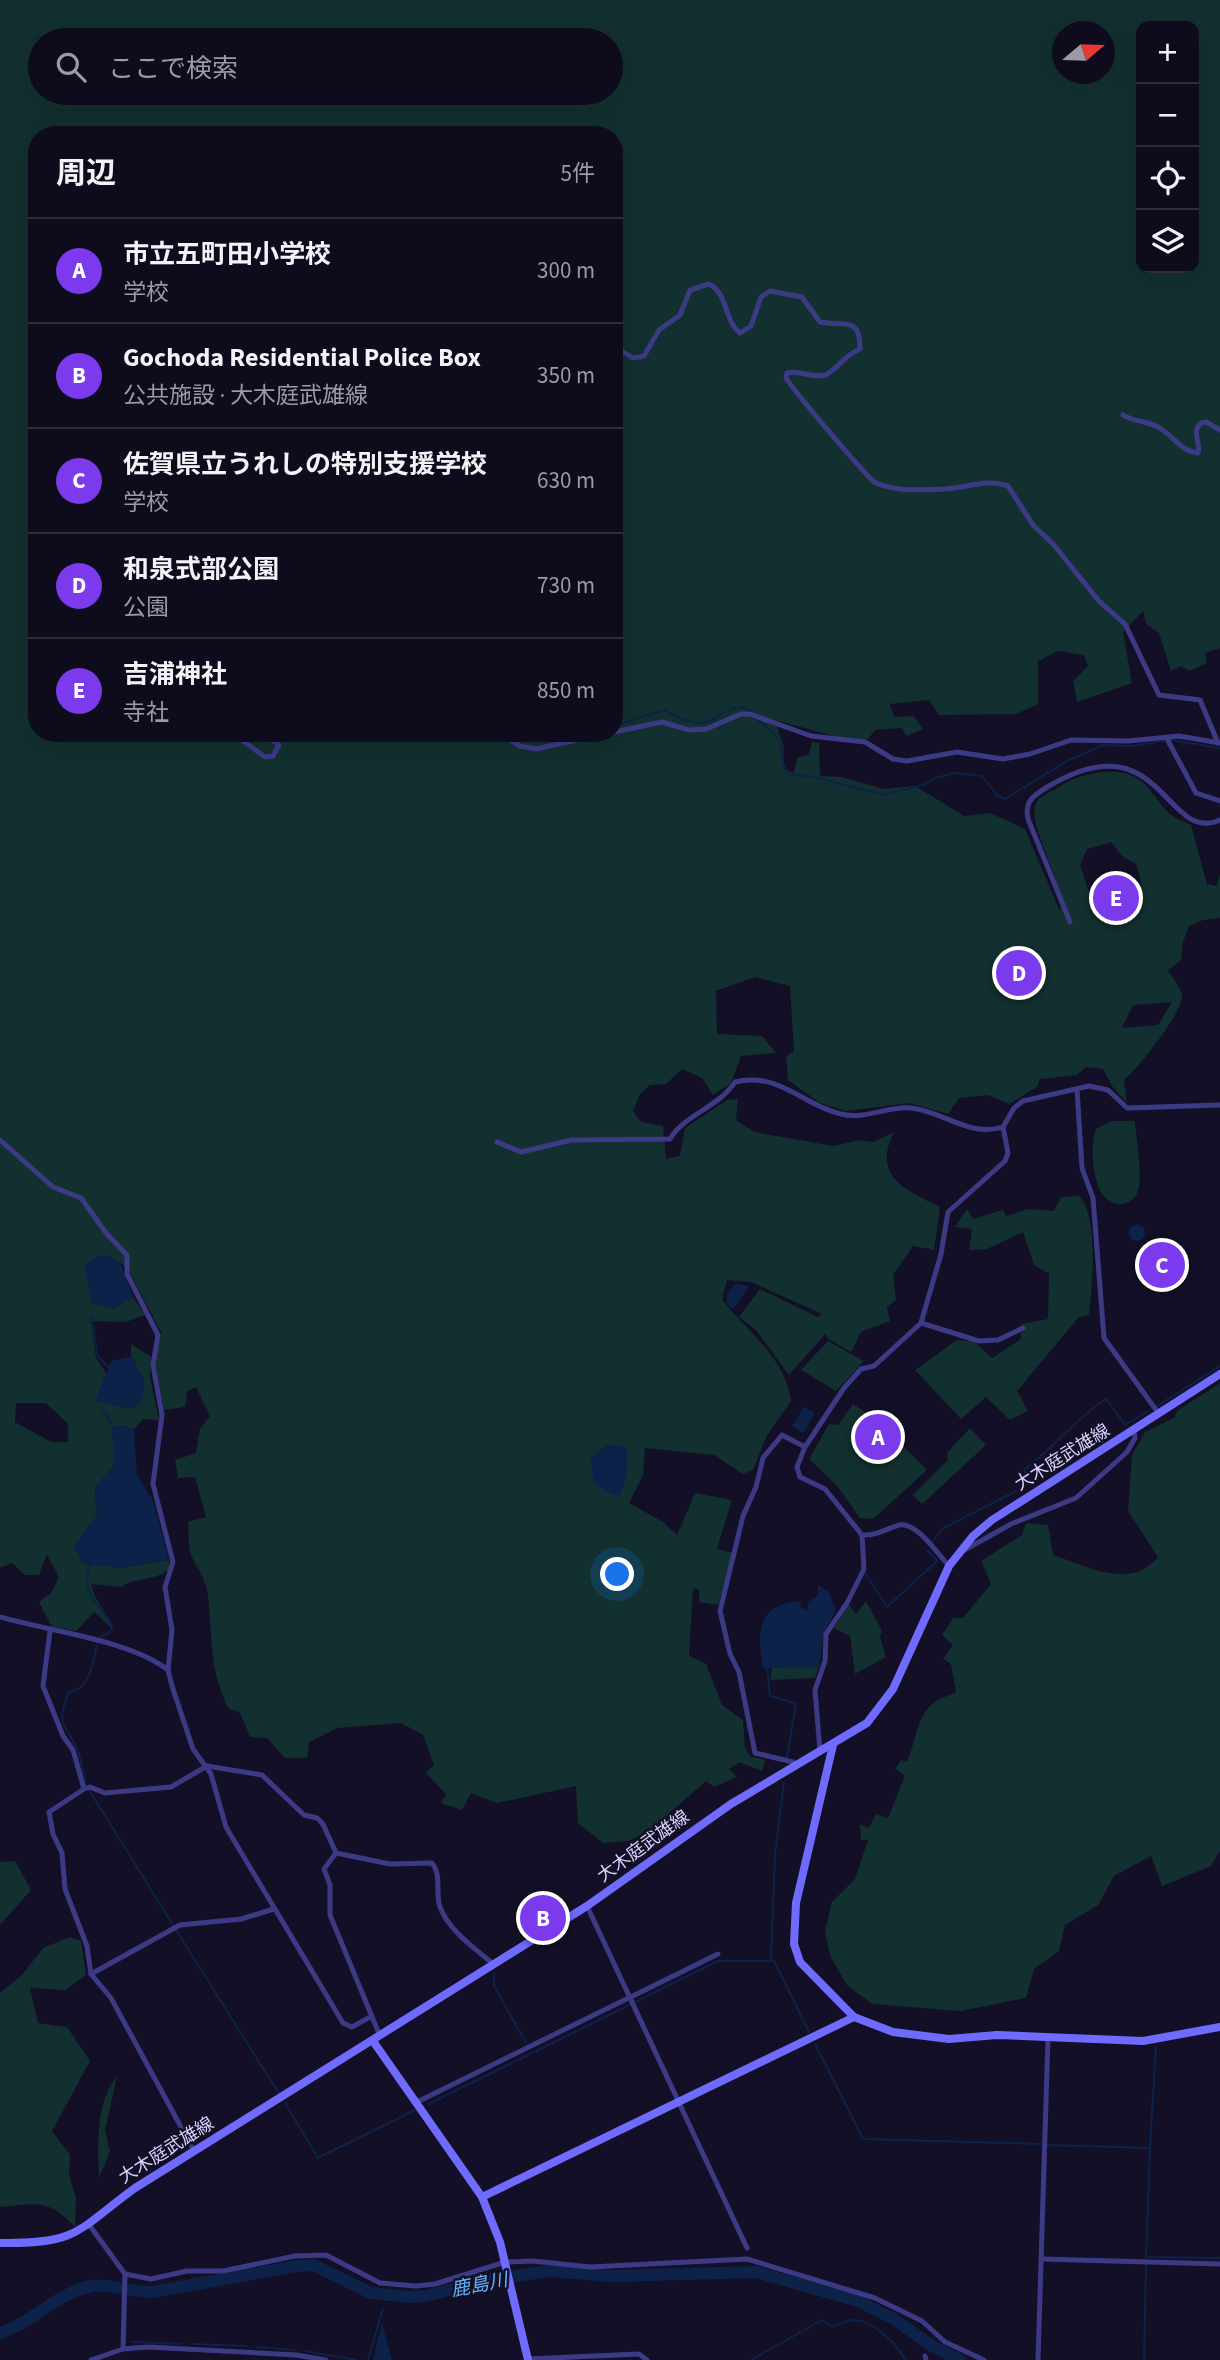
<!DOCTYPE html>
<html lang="ja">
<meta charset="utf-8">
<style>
body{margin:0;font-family:"Source Sans 3","Noto Sans JP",sans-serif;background:#171425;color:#f1f3f6}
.controls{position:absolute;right:21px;top:21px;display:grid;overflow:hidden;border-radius:14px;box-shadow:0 7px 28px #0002}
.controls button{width:63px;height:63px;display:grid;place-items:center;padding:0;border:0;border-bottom:2px solid #2e2b3b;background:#0e0b1c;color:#f1f3f6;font:35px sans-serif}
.compass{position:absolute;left:1052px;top:21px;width:63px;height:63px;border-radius:50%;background:#0e0b1c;box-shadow:0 7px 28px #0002;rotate:71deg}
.you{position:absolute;left:618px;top:1575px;width:24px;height:24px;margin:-18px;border:5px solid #fff;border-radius:50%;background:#1a73e8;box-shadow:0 0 0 10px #1a73e833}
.badge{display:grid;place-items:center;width:46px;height:46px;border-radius:50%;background:#7c3aed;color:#fff;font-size:23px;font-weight:700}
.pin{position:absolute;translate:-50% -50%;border:4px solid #fff;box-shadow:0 2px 7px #0006}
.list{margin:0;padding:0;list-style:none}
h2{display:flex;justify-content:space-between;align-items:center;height:91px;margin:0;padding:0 28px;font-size:30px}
h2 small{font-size:23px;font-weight:400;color:#9b9ba3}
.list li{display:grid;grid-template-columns:46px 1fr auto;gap:21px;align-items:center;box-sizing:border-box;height:105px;padding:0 28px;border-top:2px solid #2e2b3b}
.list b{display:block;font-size:26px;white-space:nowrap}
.list p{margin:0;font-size:23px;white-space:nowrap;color:#9b9ba3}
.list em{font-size:23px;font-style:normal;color:#9b9ba3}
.icon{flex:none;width:38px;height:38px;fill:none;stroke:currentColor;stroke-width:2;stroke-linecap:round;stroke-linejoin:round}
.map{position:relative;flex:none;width:1220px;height:2360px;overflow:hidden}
.search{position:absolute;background:#0e0b1c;box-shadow:0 7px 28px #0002;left:28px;top:28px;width:595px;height:77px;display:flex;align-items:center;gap:18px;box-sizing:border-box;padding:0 24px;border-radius:38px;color:#9b9ba3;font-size:26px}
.panel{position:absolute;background:#0e0b1c;box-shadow:0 7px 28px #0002;left:28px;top:126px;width:595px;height:616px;border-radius:28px}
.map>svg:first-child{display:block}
</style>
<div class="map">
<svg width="1220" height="2360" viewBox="0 0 1220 2360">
<rect width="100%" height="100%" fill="#130f26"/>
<g fill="#12302f" fill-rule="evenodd">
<path d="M 0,0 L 1220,0 L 1220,648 L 1205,653 L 1207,663 L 1189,671 L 1181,666 L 1171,671 L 1159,633 L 1146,624 L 1143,611 L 1123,632 L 1132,683 L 1077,702 L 1073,681 L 1088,666 L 1084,655 L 1058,651 L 1038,661 L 1038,704 L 1016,714 L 939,715 L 929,700 L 890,704 L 894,717 L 914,716 L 923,729 L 907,736 L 901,728 L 875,730 L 868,739 L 844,739 L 775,720 L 784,748 L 783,764 L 788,771 L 794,773 L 797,758 L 809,755 L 812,742 L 819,743 L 820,776 L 841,777 L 884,789 L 915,786 L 964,816 L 990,813 L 1025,829 L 1060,911 C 1067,882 1020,817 1039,799 C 1045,794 1055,790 1062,785 C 1079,775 1104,769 1124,773 C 1147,777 1156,802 1171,815 C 1177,819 1185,822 1191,825 L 1207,884 L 1217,886 L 1220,874 L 1220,918 L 1203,920 L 1189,926 L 1183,942 L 1181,960 L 1168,970 C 1172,977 1180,986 1182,994 C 1185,1010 1137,1070 1124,1080 L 1127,1103 L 1112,1086 L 1103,1069 L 1086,1067 L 1077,1075 L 1040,1079 L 1037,1087 L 1009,1104 L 988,1095 L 959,1098 L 948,1114 L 909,1103 L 846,1111 L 820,1103 L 788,1080 L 786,1057 L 794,1051 L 790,986 L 755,977 L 716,991 L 717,1034 L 762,1036 L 776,1053 L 741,1056 L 731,1083 L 713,1095 L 702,1078 L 682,1069 L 666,1084 L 650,1085 L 640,1094 L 633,1111 L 641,1122 L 663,1126 L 666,1159 L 680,1156 L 685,1128 L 727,1100 L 738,1099 L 736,1120 L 754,1132 L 833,1146 L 860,1140 L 873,1142 L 894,1132 C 872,1176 904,1189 940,1207 L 934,1250 L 913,1246 L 893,1275 L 896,1300 L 887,1307 L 890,1321 L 861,1332 L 851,1352 L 827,1338 L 826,1333 L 789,1375 L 756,1330 L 739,1317 L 760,1289 L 818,1317 L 822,1314 L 751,1282 L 727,1280 L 722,1299 C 747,1333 784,1354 791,1401 L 767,1435 L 753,1470 L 743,1474 L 714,1455 L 645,1448 L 643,1475 L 629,1503 L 663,1522 L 677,1535 L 695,1493 L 732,1500 L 717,1549 L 734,1553 L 718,1605 L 699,1602 L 699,1590 L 693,1588 L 689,1656 L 706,1664 L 722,1705 L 743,1720 L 745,1748 L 750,1756 L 765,1760 L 762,1771 L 739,1762 L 729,1769 L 737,1777 L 714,1787 L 706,1781 L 650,1830 L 629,1841 L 603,1843 L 578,1823 L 576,1786 L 497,1803 L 471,1793 L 462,1810 L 441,1803 L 446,1794 L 426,1773 L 434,1765 L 423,1735 L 401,1723 L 337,1728 L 309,1742 L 307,1758 L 285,1758 L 267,1738 L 250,1737 L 240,1713 L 228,1708 C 208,1664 213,1640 208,1595 C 206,1579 197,1569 191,1555 C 188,1546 189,1532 188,1522 L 206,1517 L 195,1477 L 178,1478 L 175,1460 L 196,1453 L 200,1429 L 210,1416 L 196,1387 L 187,1392 L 185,1407 L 164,1410 L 155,1362 L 161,1332 L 129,1271 L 120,1262 L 114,1309 L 133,1297 L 145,1315 L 126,1322 L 91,1321 L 96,1358 L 107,1374 L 95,1401 L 144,1379 L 131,1357 L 131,1344 L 151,1357 L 150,1377 L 159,1420 L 143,1419 L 134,1429 L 121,1425 L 114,1464 L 95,1489 L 97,1515 L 119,1568 L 169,1560 L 170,1568 C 157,1582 136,1576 121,1587 L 91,1584 C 95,1602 108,1613 114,1630 L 94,1612 L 76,1631 L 52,1627 L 39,1602 L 52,1592 L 59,1577 L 47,1554 L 39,1575 L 25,1575 L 12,1563 L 0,1568 ZM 1141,26 L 1194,26 L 1194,268 L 1141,268 ZM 1062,32 L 1104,32 L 1104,74 L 1062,74 ZM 40,40 L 611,40 L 611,93 L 40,93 ZM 37,135 L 614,135 L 614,733 L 542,733 L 524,738 L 514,733 L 37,733 ZM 1111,842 L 1122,856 L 1136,864 L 1141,882 L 1131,895 L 1129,913 L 1111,917 L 1093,903 L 1080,865 L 1087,849 ZM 1172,1002 L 1158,1025 L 1122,1028 L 1133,1005 ZM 16,1403 L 46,1403 L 68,1424 L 68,1442 L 51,1442 L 15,1422 Z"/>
<path d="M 1112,1121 L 1135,1121 C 1136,1138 1143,1176 1138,1191 C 1136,1196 1133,1200 1128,1202 C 1093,1216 1088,1149 1096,1129 Z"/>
<path d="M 1080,1196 C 1099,1221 1092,1284 1089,1315 L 1078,1318 L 1017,1391 L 1028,1411 L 1010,1420 L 986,1397 L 961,1419 L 915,1370 L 957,1340 L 975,1342 L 992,1358 L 1021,1339 L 1021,1324 L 1048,1319 L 1049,1274 L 1034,1265 L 1023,1232 L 987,1249 L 969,1250 L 972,1229 L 955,1227 L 967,1209 L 973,1219 L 1003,1210 L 1006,1216 L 1028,1209 L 1054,1211 L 1061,1197 Z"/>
<path d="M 828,1341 L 864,1361 L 836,1391 L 801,1370 Z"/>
<path d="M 1220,1383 L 1220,1851 L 1211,1866 L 1162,1886 L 1151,1856 L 1114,1876 L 1098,1905 L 1065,1925 L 1059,1951 L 1034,1969 L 1026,1998 L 961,2011 L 872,2004 L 847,1985 L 830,1956 L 825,1931 L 832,1902 L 855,1879 L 868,1840 L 861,1840 L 860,1825 L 869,1828 L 876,1814 L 888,1818 L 905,1776 L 895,1769 L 901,1760 L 907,1762 C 914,1746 918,1716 931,1705 C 937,1699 949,1696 956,1692 L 951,1664 L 943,1659 L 953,1645 L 942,1635 L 953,1618 L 963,1618 L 991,1584 L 981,1561 L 1022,1535 L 1026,1523 L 1048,1525 L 1053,1555 C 1088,1566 1130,1591 1158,1557 L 1128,1511 L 1132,1455 L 1145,1432 L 1174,1418 L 1177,1411 Z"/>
<path d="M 853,1404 L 876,1419 L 927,1470 L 873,1519 L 860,1518 L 837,1486 L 809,1459 L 829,1424 L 838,1425 Z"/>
<path d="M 970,1428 L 986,1445 L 922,1504 L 913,1495 L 948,1460 L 947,1453 Z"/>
<path d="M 866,1601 L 882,1631 L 880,1637 L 886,1657 L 855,1674 L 850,1636 L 834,1628 L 849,1605 L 856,1614 Z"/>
<path d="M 772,1667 L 819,1667 L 815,1678 L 770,1680 Z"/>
<path d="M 15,1861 L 31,1890 L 0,1925 L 0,1862 Z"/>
<path d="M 70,1937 L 81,1941 L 86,1975 L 65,1990 L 30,1988 L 38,2023 L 67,2027 L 90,2061 L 52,2131 L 70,2155 L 69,2175 L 76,2198 L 75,2227 C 47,2198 38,2204 0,2207 L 0,1993 L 22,1975 L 43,1948 Z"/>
<path d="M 117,2076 L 105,2130 L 110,2152 L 99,2178 C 98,2144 95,2104 117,2076 Z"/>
</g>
<g fill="#0c2248">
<circle cx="1137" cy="1233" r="8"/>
<path d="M 103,1254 L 120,1262 L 133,1297 L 114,1309 L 91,1303 L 85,1265 Z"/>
<path d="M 735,1284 L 749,1286 L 733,1310 L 727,1303 L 727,1294 Z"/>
<path d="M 131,1357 L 144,1378 L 143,1400 L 131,1409 L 95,1401 L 111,1361 Z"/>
<path d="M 804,1407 L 815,1413 L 803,1433 L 792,1426 Z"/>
<path d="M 121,1425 L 134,1429 L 137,1475 L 153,1500 L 169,1560 L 119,1568 L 82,1564 L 74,1546 L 97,1515 L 95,1489 L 114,1464 L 112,1428 Z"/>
<path d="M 620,1445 L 627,1450 L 626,1479 L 619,1496 L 613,1495 L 594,1484 L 590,1458 L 606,1446 Z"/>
<path d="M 818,1585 L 829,1592 L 836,1611 L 824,1632 L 819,1667 L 763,1668 C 757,1631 756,1604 802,1601 L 800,1607 L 807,1610 L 808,1602 L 818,1595 Z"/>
<path d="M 382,2322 L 392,2360 L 373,2360 Z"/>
</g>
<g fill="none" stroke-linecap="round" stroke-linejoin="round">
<g stroke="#0c2248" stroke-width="2">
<path d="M 758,720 C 766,728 777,734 781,746 C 784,757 781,764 787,774 L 814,777 L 884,795 L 923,785 L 935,778 L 954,773 L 982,776 L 997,795 L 1005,799 L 1067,761 L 1103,745 L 1131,746 L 1164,741"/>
<path d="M 614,726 L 663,710 C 675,715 688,723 701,723 C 722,721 731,698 753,712"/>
<path d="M 588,733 L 591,733"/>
<path d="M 1170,740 L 1220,748"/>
<path d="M 92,1316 L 97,1355 L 110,1369"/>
<path d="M 1157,1406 L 1220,1366"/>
<path d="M 103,1410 L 114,1427"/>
<path d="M 1022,1487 L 1019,1484 L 1028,1477 L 1024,1470 C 1053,1448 1076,1419 1106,1399 L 1125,1425 L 1148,1411"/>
<path d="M 933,1541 L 942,1529 L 1016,1491"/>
<path d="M 90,1563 C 80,1598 99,1600 112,1626 L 109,1633 L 100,1637"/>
<path d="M 866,1574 L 887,1607 L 937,1561 L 927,1550"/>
<path d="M 767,1667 L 770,1696 L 796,1703 L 787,1757"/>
<path d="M 86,1785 C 83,1774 82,1762 78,1751 C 66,1721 55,1731 68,1693 C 93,1688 92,1660 98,1642"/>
<path d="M 89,1790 L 173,1925"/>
<path d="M 176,1930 L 278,2092"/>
<path d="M 771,1958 L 775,1855 L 784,1782"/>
<path d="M 494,1973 L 494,1986 L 526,2043"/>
<path d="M 815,2044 L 863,2139 L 1041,2144"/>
<path d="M 285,2103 L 318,2158 L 415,2110"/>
<path d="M 429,2104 L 718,1961 L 774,1961 L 809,2032"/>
<path d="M 1047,2145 L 1150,2148 L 1146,2259"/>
<path d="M 1150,2147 L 1156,2046"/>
<path d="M 1147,2257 L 1220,2258"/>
<path d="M 386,2300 L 388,2296"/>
<path d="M 132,2342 L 181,2344"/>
<path d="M 192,2344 L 247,2346"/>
<path d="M 257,2347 L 295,2350"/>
<path d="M 304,2351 L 357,2360"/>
<path d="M 368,2360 L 383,2308"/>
<path d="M 751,2360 L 822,2320 L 833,2327 C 839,2324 847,2320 854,2320 C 871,2319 899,2345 905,2360"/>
<path d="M 1144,2360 L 1146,2265"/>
</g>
<path stroke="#0c2248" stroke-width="12" d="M 0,2333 C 34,2322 56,2293 92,2286 C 110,2283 132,2293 152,2292 L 297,2266 L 313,2265 L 371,2293 L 410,2297 L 426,2296 L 482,2281 L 549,2271 L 612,2276 L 756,2272 L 858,2301 L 894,2319 L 932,2346 L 960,2360"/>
<g stroke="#3d3a85" stroke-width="5">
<path d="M 614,346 L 633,358 L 644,356 L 659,330 L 680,315 L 690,290 L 709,284 C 728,293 724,321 740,333 L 751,326 L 761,297 L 770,291 L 802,297 L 820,322 C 844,327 860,315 860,349 C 843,356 835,372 825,375 C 812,379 799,369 787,373 L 786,378 C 794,391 868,479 876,483 C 896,492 923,490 945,489 C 966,488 988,478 1008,486 L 1033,525 L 1053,544 L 1099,601 L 1125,624 L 1159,695 L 1200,700 L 1218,743"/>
<path d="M 1123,415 C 1134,422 1149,421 1160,428 C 1174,437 1181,451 1198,453 C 1201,442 1191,432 1201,423 L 1206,422 L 1220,430"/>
<path d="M 614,732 L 662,722 L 689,730 L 706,729 L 741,714 L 750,714 L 811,736 L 865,742 L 893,759 L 907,761 L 957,752 L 1003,759 L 1030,754 L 1071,740 L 1128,741 L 1179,736 L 1220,743"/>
<path d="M 232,733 L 265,757 L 273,756 L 279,745 L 263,733"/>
<path d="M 499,733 L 520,746 L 536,749 L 609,733"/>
<path d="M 1166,737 L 1196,793 L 1220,801"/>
<path d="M 1070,922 L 1028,819 C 1024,801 1034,795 1049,786 C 1162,719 1165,845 1220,820"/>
<path d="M 1077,1089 L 1082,1168 L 1093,1198 L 1104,1338 L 1159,1414"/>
<path d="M 0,1140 L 53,1187 L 81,1198 L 106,1233 L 127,1255 L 127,1274 L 158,1335 L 153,1365 L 162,1415 L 153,1484 L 173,1562 L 165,1587 L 172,1630 L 168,1670 L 172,1686 L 193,1749 L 211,1774 L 226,1827 L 343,2023 L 352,2027 L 370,2017"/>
<path d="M 497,1142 L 521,1152 L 572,1140 L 670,1139 C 685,1114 718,1108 735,1082 C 778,1071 804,1106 841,1114 C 866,1120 887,1106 911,1108 C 943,1111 970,1138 1003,1127"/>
<path d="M 921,1323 L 979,1341 L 998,1340 L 1023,1328"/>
<path d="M 862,1535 C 876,1536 886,1529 899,1525 C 916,1521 938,1554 949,1566"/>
<path d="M 961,1552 L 1011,1524 L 1076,1498 L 1127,1452 L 1135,1438 L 1134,1431"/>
<path d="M 0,1617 C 48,1631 130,1640 168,1670"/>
<path d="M 50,1631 L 43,1686 L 63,1736 L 73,1750 L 84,1789"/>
<path d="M 820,1751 L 815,1690 L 825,1661 L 826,1634 L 847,1603 L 864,1569 L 862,1535 L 825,1489 L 800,1477 L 797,1467 L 805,1447 L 844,1388 L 861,1369 L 874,1366 L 921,1323 L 941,1254 L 948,1212 L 1005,1161 L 1008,1153 L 1003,1127 L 1014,1108 L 1023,1101 L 1089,1086 L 1108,1090 L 1127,1108 L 1220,1105"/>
<path d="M 797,1766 L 793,1762 L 755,1753 L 739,1672 L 730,1654 L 720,1611 L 743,1516 L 756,1487 L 763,1458 L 782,1435 L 805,1447"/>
<path d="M 336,1853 L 390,1864 L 432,1863 C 442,1875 435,1893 440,1907 C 449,1931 475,1948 494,1965"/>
<path d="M 336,1853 L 324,1869 L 330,1885 L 330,1915 L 380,2036"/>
<path d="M 587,1906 L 747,2248"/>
<path d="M 91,1974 L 180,1925 L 241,1919 L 274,1909"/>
<path d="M 417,2102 L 718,1954"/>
<path d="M 194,2151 L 111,1998 L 91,1974 L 87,1946 L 65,1889 L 62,1853 L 53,1834 L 49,1812 L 84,1789 L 90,1787 L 105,1793 L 171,1787 L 207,1766 L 262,1775 L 304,1815 L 317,1818 L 323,1824 L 336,1853"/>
<path d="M 90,2226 L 125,2274 L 123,2349"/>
<path d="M 1041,2259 L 1220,2264"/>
<path d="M 125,2274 L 151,2279 L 187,2271 L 223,2271 L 295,2256 L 326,2255 L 380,2283 L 416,2286 L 435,2284 L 505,2262 L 533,2261 L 590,2267 L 747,2259 L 875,2298 L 922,2321 L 945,2342 L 984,2360"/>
<path d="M 925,2356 L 926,2360"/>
<path d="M 528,2359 L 639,2354 L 647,2360"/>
<path d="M 91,2360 L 123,2349 L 148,2347 L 296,2355 L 326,2360"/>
<path d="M 1038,2360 L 1048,2037"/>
</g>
<g stroke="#6f6bff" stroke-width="8">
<path d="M 833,1745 L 796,1903 L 794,1944 L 800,1962 L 854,2017 L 893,2032 L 949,2039 L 997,2035 L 1143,2041 L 1220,2027"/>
<path d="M 373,2041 L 482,2197 L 500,2242 L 528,2360"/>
<path d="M 482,2197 L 854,2017"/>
<path d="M 0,2243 C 79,2244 76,2231 135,2188 L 587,1906 L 731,1804 L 867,1723 L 893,1689 L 949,1566 L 973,1536 L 992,1520 L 1220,1374"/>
</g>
</g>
<g text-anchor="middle" stroke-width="5" stroke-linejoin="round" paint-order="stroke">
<g font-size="18" fill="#d9d4ff" stroke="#130f26">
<text transform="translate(1062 1457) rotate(-32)" y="6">大木庭武雄線</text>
<text transform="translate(643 1846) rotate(-36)" y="6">大木庭武雄線</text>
<text transform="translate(166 2150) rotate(-32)" y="6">大木庭武雄線</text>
</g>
<g font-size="19" font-style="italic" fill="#62b6ff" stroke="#130f26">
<text transform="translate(479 2284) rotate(-11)" y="7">鹿島川</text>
</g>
</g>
</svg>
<div class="controls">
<button>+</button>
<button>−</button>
<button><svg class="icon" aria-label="locate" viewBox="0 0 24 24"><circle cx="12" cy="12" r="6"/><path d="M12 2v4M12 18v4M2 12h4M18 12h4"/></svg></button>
<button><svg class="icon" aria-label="layers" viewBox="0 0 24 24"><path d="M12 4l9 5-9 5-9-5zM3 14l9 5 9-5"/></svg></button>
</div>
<svg class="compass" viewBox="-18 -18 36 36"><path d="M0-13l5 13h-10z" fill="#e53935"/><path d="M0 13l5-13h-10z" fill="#9b9ba3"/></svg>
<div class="you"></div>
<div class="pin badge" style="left:878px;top:1437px">A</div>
<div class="pin badge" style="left:543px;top:1918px">B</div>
<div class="pin badge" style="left:1162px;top:1265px">C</div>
<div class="pin badge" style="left:1019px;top:973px">D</div>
<div class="pin badge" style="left:1116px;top:898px">E</div>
<div class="search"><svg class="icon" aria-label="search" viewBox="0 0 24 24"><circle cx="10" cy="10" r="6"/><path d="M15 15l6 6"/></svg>ここで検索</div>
<section class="panel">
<h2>周辺<small>5件</small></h2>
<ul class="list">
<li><span class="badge">A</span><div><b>市立五町田小学校</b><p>学校</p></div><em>300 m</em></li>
<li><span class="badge">B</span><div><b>Gochoda Residential Police Box</b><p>公共施設 · 大木庭武雄線</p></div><em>350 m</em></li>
<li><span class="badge">C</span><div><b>佐賀県立うれしの特別支援学校</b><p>学校</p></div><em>630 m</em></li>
<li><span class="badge">D</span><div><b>和泉式部公園</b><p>公園</p></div><em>730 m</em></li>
<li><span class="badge">E</span><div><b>吉浦神社</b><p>寺社</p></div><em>850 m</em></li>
</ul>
</section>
</div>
